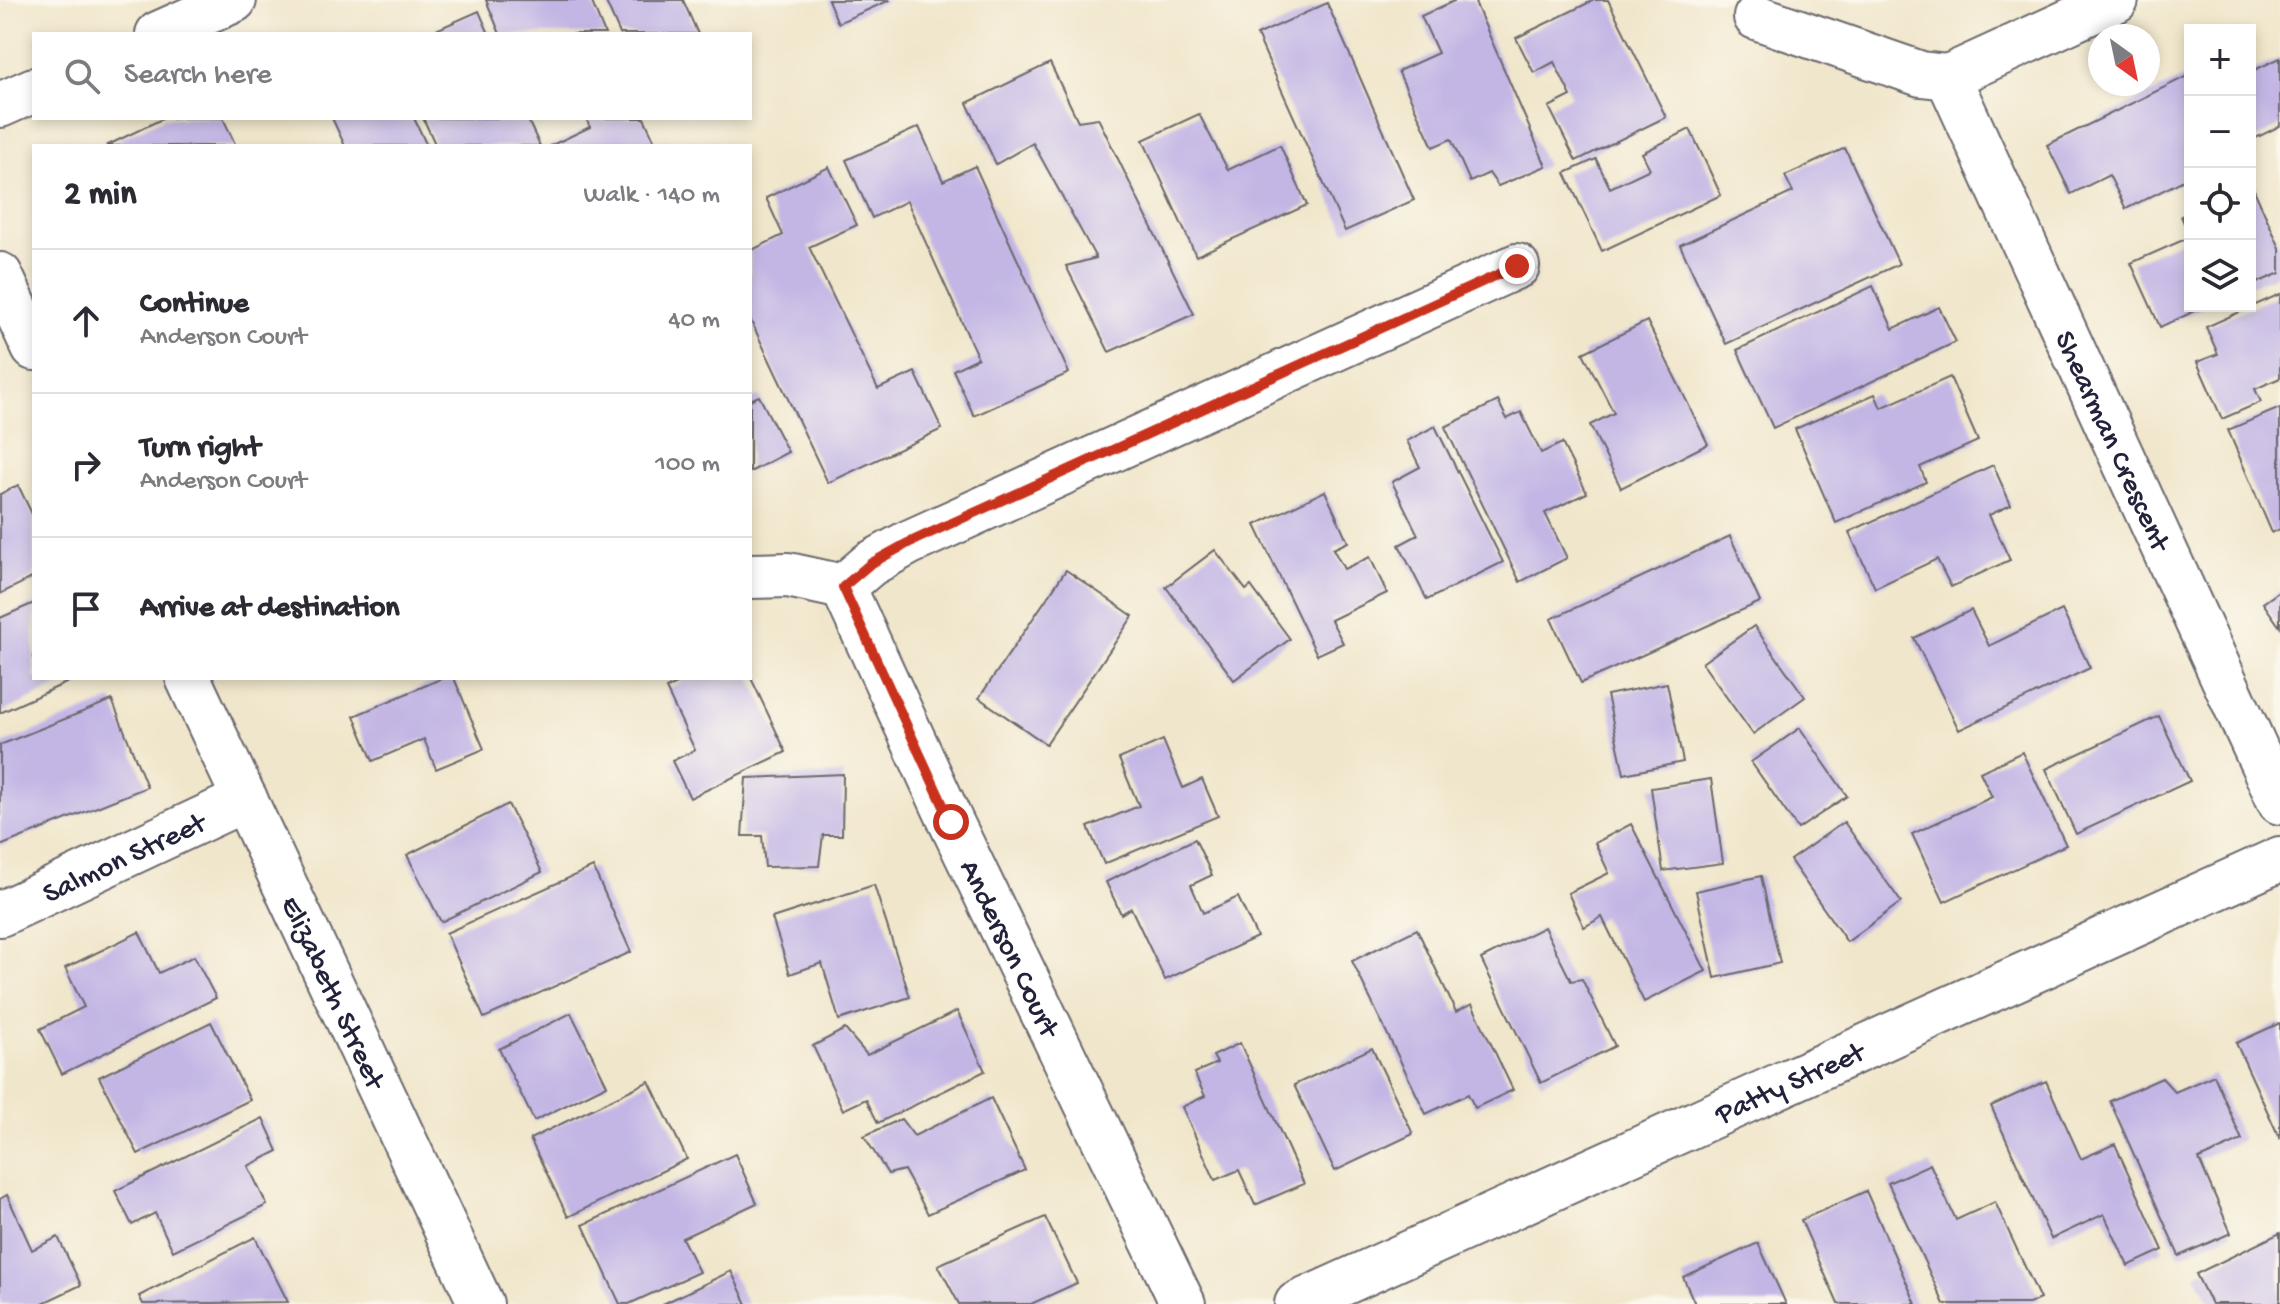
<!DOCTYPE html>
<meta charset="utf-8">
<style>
body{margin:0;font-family:"Gochi Hand",sans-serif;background:#f2f2f3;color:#2b2b33}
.controls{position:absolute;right:24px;top:24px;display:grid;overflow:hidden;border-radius:0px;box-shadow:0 4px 12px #0003}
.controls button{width:72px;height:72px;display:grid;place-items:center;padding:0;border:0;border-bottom:2px solid #e1e1e2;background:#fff;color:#2b2b33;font:40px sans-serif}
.compass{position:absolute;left:2088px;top:24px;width:72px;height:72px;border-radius:50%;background:#fff;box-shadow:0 4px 12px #0003;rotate:147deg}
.stop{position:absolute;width:24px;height:24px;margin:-18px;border:6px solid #c8321e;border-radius:50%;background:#fff}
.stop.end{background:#c8321e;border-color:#fff;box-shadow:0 2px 8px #0008}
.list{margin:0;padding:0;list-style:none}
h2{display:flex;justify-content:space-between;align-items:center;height:104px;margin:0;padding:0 32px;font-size:34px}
h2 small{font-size:26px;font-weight:400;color:#7c7c81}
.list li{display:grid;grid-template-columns:52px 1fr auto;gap:24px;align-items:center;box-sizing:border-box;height:144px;padding:0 32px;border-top:2px solid #e1e1e2}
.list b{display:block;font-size:30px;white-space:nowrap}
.list p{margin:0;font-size:26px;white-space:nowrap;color:#7c7c81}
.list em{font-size:26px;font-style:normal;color:#7c7c81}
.icon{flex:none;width:44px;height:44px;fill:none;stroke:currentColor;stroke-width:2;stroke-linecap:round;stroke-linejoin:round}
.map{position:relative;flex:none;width:2280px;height:1304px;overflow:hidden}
.search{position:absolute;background:#fff;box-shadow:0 4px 12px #0003;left:32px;top:32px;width:720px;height:88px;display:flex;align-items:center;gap:20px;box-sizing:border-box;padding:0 28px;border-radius:0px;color:#7c7c81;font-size:30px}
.panel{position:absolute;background:#fff;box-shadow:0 4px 12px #0003;left:32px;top:144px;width:720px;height:536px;border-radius:0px}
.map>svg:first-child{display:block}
</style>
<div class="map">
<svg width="2280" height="1304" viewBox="0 0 2280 1304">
<rect width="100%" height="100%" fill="#fbf7ec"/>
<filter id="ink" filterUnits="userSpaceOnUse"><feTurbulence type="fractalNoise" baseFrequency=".0125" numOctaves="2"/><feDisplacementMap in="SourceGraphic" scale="16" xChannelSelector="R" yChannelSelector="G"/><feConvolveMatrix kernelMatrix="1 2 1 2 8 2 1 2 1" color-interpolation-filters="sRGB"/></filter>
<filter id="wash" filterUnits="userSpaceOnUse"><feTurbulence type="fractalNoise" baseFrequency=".006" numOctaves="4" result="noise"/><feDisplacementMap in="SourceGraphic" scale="32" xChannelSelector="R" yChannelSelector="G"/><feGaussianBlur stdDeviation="1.8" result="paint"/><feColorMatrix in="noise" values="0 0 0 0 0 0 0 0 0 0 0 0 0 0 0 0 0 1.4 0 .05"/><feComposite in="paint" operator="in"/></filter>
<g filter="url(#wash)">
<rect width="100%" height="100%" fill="#f0e6cb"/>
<g id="blocks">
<g fill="#c3b6e5">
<path d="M 486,0 L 591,0 L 605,34 L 500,34 Z"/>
<path d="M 605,0 L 683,0 L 698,34 L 620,34 Z"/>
<path d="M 828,0 L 890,0 L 838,23 Z"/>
<path d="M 1456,0 L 1474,0 L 1546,166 L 1498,186 L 1489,173 L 1470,182 L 1451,139 L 1433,147 L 1398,71 L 1438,53 L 1421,16 Z"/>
<path d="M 1594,0 L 1608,0 L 1666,117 L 1576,161 L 1549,107 L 1571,96 L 1554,62 L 1534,73 L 1516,38 Z"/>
<path d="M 1327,3 L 1414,200 L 1345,231 L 1257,35 Z"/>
<path d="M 479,11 L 489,34 L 427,34 Z"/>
<path d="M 2280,58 L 2280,126 L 2250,141 L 2250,72 Z"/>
<path d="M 1050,63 L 1078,121 L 1098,118 L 1194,314 L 1109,352 L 1066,266 L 1096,258 L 1033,143 L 996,164 L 967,103 Z"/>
<path d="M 2187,76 L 2190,82 L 2190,177 L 2126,209 L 2109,175 L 2071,194 L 2047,145 Z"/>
<path d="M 1199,114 L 1228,170 L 1280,145 L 1307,205 L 1196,256 L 1143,140 Z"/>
<path d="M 164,118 L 223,118 L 236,146 L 106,146 Z"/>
<path d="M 332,118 L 414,118 L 427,146 L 345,146 Z"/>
<path d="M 423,118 L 527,118 L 540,146 L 436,146 Z"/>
<path d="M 586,118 L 644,118 L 657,146 L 550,146 L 590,127 Z"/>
<path d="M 919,127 L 943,181 L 975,166 L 1069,373 L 974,416 L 953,370 L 978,358 L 907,201 L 872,218 L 846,160 Z"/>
<path d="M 1690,129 L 1721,195 L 1602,251 L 1565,173 L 1596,159 L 1610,188 L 1650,169 L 1642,153 Z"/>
<path d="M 1845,148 L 1899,264 L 1726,344 L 1680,245 L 1793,192 L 1785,176 Z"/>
<path d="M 829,167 L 857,225 L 809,247 L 878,389 L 915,372 L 942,429 L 828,483 L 750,319 L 750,251 L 783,235 L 766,198 Z"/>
<path d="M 2250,181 L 2280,248 L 2280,273 L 2250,286 Z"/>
<path d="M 2190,212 L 2190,306 L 2206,306 L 2160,327 L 2131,263 L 2190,237 L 2181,216 Z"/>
<path d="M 1873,286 L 1893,329 L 1939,307 L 1956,342 L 1773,428 L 1737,350 Z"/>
<path d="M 2280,294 L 2280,378 L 2255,389 L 2261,402 L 2222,419 L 2197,362 L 2218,354 L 2206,327 Z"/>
<path d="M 1647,321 L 1708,444 L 1621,488 L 1590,425 L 1614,413 L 1583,353 Z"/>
<path d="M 1950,377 L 1978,441 L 1920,467 L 1926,482 L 1836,523 L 1795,429 L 1875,394 L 1881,408 Z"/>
<path d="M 759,396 L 788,452 L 750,472 L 750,400 Z"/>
<path d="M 1498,401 L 1507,419 L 1521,412 L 1541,453 L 1562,443 L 1587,493 L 1545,513 L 1567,558 L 1520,582 L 1445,427 Z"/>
<path d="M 2280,408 L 2280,529 L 2272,533 L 2228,430 Z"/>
<path d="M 1435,426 L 1503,562 L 1427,600 L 1399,545 L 1418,535 L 1392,482 L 1420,467 L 1407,441 Z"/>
<path d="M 1993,465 L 2011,505 L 1989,515 L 2010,560 L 1951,587 L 1937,559 L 1875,588 L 1849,532 Z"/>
<path d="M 18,485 L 34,518 L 34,577 L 0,594 L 0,494 Z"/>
<path d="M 1325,491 L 1348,542 L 1333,549 L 1344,569 L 1370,557 L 1387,593 L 1331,620 L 1343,643 L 1317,655 L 1255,525 Z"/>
<path d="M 1730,536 L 1760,602 L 1581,683 L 1551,619 Z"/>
<path d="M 1215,550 L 1246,590 L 1251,586 L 1290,639 L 1234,680 L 1166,587 Z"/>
<path d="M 1066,570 L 1133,616 L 1046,744 L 979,698 Z"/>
<path d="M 2280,591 L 2280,627 L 2263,603 Z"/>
<path d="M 34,603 L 34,678 L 77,678 L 0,713 L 0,618 Z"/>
<path d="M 1971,610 L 1989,646 L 2062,610 L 2090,668 L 1959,730 L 1914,638 Z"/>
<path d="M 1754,626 L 1805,697 L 1753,734 L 1702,663 Z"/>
<path d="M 443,678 L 454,678 L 484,749 L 436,769 L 424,739 L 373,761 L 354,716 Z"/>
<path d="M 690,678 L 751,678 L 786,752 L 690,798 L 672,761 L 695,750 L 666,689 Z"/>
<path d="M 1667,683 L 1683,762 L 1624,774 L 1607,695 Z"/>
<path d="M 112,700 L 147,787 L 0,846 L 0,745 Z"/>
<path d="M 2159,716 L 2190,781 L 2076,834 L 2046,769 Z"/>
<path d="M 1800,728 L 1847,796 L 1798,829 L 1751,762 Z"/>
<path d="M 1163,740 L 1183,788 L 1202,779 L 1218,816 L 1104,864 L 1088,827 L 1139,806 L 1119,759 Z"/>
<path d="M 2022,752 L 2066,845 L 1944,902 L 1912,834 L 1992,797 L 1980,772 Z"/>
<path d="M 843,774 L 842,835 L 823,835 L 819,866 L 765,867 L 762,836 L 742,836 L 746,778 Z"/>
<path d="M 1711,779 L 1723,863 L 1663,871 L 1651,788 Z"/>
<path d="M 508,804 L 542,872 L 441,922 L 407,855 Z"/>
<path d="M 1844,822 L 1901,902 L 1847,942 L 1790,860 Z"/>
<path d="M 1631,824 L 1706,971 L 1644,1002 L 1602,917 L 1584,927 L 1568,893 L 1609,873 L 1595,843 Z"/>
<path d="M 1195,839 L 1212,875 L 1191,885 L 1203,913 L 1238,897 L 1257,937 L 1165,980 L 1131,908 L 1121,914 L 1106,882 Z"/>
<path d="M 593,867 L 631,952 L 484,1018 L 446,933 Z"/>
<path d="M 1761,876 L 1780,963 L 1715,978 L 1696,891 Z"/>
<path d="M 874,885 L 910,997 L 839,1020 L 822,963 L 790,974 L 772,918 Z"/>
<path d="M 1544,927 L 1571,981 L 1582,979 L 1615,1046 L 1541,1083 L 1481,959 Z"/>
<path d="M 1417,929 L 1456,1012 L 1472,1004 L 1513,1090 L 1475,1108 L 1468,1094 L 1426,1114 L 1352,961 Z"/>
<path d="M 139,932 L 159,973 L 194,956 L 216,998 L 62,1074 L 40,1029 L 84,1007 L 65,968 Z"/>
<path d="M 957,1011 L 985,1071 L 878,1123 L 866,1099 L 843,1110 L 813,1046 L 845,1029 L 867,1055 Z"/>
<path d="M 571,1013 L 607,1085 L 534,1121 L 499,1049 Z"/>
<path d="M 211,1022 L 250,1100 L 138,1154 L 99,1077 Z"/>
<path d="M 2280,1023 L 2280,1139 L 2236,1043 Z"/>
<path d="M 1240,1043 L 1304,1184 L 1255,1205 L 1239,1170 L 1215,1180 L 1182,1107 L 1205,1096 L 1194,1073 L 1217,1063 L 1213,1056 Z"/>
<path d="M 1372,1048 L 1413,1134 L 1335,1171 L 1294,1085 Z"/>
<path d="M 2214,1075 L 2242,1140 L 2199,1159 L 2231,1233 L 2179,1256 L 2110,1101 L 2162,1078 L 2175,1092 Z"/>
<path d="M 649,1081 L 687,1159 L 568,1217 L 530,1139 Z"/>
<path d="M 2046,1081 L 2081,1159 L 2115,1144 L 2163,1250 L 2128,1266 L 2104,1214 L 2051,1239 L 1991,1106 Z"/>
<path d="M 991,1098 L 1025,1170 L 928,1214 L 904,1170 L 888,1174 L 864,1136 L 901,1119 L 914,1136 Z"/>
<path d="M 263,1118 L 278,1151 L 248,1166 L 267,1205 L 173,1251 L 155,1213 L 132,1225 L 115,1191 Z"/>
<path d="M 735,1154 L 757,1203 L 682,1238 L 699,1272 L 629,1304 L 620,1304 L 583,1225 Z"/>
<path d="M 1930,1164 L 1956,1220 L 1995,1202 L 2040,1299 L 2029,1304 L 1944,1304 L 1888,1183 Z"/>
<path d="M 1866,1191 L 1916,1304 L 1838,1304 L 1801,1220 Z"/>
<path d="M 7,1195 L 32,1250 L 58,1237 L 81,1285 L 41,1304 L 0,1304 L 0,1199 Z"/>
<path d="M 1045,1217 L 1077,1283 L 1031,1304 L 959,1304 L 938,1265 Z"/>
<path d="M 2280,1233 L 2280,1304 L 2211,1304 L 2196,1274 Z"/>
<path d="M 255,1237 L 288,1302 L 143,1304 L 139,1296 Z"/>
<path d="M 1758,1243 L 1786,1304 L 1695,1304 L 1683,1277 Z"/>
<path d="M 731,1271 L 747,1304 L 663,1304 Z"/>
</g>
</g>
</g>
<g filter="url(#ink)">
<use href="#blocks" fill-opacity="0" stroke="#6a676d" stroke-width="2"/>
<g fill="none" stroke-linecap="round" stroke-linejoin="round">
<defs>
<g id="minor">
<path id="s1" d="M 2116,0 L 1948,77 L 2280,802"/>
<path d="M 1756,17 L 1921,74 L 1948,77"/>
<path d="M 158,34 L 234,0"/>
<path d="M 0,105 L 34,90"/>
<path d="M 0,275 L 34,348"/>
<path id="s2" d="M 750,576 L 788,575 L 843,587 L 951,822 L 1183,1304"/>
<path d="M 843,587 L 870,564 L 908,543 L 1517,266"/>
<path id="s3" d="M 188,678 L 481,1304"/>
<path id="s4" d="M 0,914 L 245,799"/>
<path id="s5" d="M 1297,1304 L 2280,859"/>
</g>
</defs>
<use href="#minor" stroke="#6a676d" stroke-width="48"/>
<use href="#minor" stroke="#fff" stroke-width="44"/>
</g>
</g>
<g fill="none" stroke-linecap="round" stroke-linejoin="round" filter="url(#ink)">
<path stroke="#c8321e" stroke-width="10" d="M 951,822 L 843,587 L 870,564 L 908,543 L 1517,266"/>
</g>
<g text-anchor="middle" stroke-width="6" stroke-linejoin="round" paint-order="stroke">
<g font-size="30" fill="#22223b" stroke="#fbf7ec">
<text dy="10" stroke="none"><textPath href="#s1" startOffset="584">Shearman Crescent</textPath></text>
<text dy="10" stroke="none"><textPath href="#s4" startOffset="136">Salmon Street</textPath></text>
<text dy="10" stroke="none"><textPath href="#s2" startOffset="492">Anderson Court</textPath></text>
<text dy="10" stroke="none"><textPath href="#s3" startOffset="346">Elizabeth Street</textPath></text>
<text dy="10" stroke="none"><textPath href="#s5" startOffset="540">Patty Street</textPath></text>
</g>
</g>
</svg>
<div class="controls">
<button>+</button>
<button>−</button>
<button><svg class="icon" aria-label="locate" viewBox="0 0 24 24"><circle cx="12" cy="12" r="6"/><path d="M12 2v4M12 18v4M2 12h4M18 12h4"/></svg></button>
<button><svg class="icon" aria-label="layers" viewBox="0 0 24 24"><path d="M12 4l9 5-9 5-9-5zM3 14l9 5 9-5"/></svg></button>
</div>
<svg class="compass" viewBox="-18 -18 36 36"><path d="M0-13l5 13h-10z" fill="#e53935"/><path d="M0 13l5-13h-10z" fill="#7c7c81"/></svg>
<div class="stop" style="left:951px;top:822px"></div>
<div class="stop end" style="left:1517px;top:266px"></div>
<div class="search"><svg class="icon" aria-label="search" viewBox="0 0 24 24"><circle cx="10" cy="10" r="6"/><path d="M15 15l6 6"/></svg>Search here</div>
<section class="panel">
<h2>2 min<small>Walk · 140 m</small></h2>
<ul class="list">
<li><svg class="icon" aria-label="ahead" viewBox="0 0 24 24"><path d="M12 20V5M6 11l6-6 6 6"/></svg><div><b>Continue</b><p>Anderson Court</p></div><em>40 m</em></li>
<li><svg class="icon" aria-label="right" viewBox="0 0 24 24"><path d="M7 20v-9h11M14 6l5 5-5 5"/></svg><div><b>Turn right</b><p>Anderson Court</p></div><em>100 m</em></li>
<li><svg class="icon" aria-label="arrive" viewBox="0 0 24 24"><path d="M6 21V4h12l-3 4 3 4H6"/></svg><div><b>Arrive at destination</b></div></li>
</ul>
</section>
</div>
